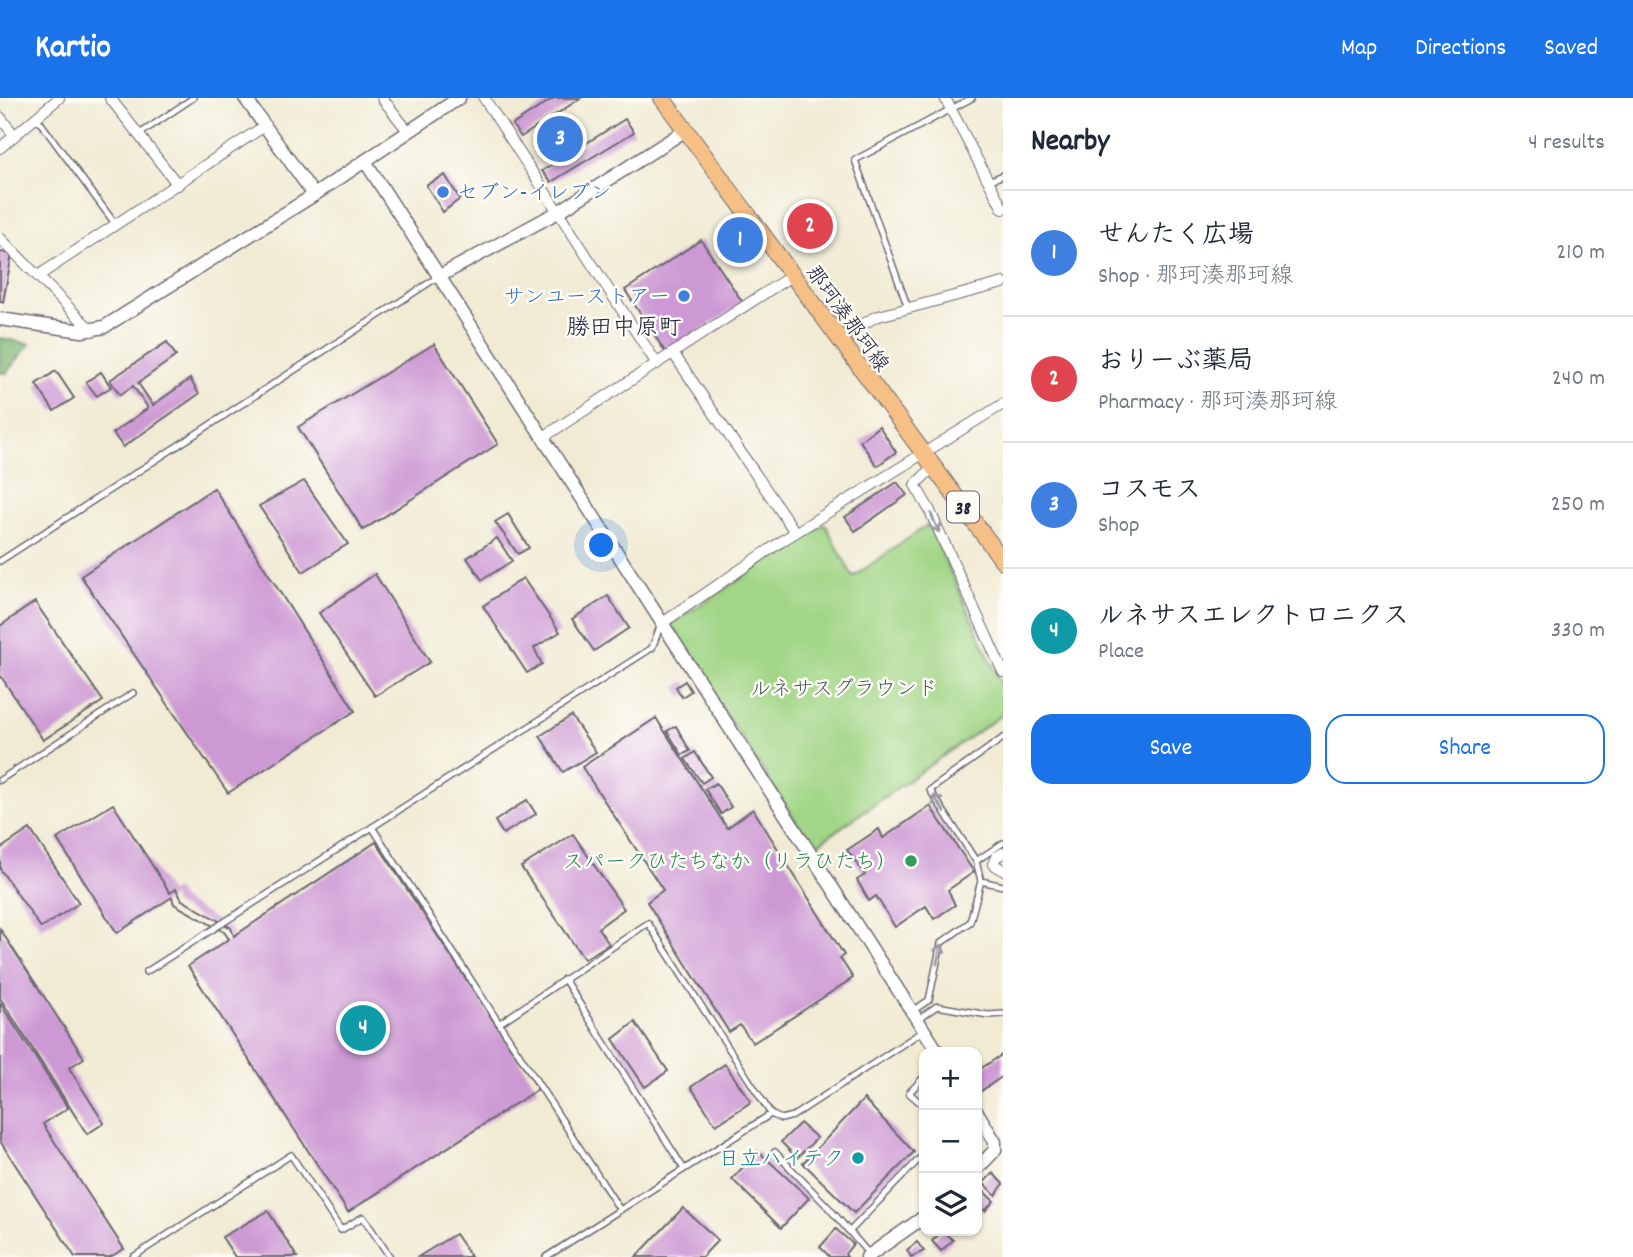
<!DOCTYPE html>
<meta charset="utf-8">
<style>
body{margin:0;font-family:Dekko,"Klee One",sans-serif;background:#f2f2f3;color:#1f2937}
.controls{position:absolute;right:21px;bottom:21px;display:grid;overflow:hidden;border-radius:14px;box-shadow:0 2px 5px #0004}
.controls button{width:63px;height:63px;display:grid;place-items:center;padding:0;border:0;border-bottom:2px solid #e0e1e3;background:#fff;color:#1f2937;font:35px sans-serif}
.you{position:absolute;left:602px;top:448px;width:24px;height:24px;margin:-18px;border:5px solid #fff;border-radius:50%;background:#1a73e8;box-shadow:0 0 0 10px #1a73e833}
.badge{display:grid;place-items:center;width:46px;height:46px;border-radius:50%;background:#1a73e8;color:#fff;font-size:23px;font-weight:700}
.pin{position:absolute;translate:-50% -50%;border:4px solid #fff;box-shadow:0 2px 7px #0006}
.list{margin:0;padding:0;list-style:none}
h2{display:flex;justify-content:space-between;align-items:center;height:91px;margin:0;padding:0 28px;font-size:30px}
h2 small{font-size:23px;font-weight:400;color:#747a83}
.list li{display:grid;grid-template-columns:46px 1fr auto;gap:21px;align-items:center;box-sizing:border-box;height:126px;padding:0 28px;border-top:2px solid #e0e1e3}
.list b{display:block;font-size:26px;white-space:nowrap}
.list p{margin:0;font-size:23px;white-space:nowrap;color:#747a83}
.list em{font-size:23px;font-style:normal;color:#747a83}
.actions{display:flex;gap:14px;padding:21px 28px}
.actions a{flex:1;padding:16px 0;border:2px solid #1a73e8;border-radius:21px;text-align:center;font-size:24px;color:#1a73e8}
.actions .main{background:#1a73e8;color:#fff}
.icon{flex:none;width:38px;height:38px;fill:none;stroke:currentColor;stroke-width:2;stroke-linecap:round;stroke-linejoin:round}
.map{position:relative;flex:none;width:1003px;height:1159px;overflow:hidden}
header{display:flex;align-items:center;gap:42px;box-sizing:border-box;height:98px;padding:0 35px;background:#1a73e8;color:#fff}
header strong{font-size:33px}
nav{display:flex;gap:38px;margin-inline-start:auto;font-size:24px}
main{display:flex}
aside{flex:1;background:#fff}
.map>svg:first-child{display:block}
</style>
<header>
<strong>Kartio</strong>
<nav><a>Map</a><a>Directions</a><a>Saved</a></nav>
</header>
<main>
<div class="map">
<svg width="1003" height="1159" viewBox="0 0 1003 1159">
<rect width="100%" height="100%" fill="#fdfcf7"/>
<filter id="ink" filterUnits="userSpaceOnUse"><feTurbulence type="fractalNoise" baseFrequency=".0143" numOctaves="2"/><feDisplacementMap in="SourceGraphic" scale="14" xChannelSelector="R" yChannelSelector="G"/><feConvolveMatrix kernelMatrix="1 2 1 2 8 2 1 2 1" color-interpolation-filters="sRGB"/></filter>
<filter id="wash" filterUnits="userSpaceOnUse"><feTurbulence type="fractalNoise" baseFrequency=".00686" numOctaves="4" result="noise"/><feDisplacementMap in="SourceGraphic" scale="28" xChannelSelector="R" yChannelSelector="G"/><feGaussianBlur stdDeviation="1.57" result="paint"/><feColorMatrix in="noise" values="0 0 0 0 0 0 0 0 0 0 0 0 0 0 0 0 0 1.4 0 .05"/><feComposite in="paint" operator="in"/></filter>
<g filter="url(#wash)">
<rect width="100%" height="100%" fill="#f1ebd4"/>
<path fill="#a2d686" stroke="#627c60" stroke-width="2" d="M 825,426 L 853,479 L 929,426 L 1003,590 L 1003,616 L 813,749 L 668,528 Z"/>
<path fill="#81b773" stroke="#526c57" stroke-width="2" d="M 0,240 L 30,246 L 6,275 L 0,275 Z"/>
<g id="blocks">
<g fill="#cd99d4">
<path d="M 554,0 L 581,0 L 521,39 L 512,27 Z"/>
<path d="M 625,21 L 634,34 L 551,84 L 542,73 Z"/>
<path d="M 445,77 L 460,101 L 443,114 L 426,87 Z"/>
<path d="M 701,142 L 743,205 L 666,255 L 625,192 Z"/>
<path d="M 0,154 L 12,156 L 3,204 L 0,203 Z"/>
<path d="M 167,244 L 176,258 L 138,285 L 153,307 L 190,281 L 199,296 L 123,349 L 113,335 L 148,310 L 133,288 L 120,297 L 110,282 Z"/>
<path d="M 434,246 L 498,346 L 363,432 L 298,329 Z"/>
<path d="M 56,273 L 74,300 L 54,313 L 36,286 Z"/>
<path d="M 101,274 L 111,289 L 97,298 L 86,284 Z"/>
<path d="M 879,328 L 896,354 L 877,368 L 860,343 Z"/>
<path d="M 304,383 L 348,446 L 303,474 L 259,408 Z"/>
<path d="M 897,384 L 907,397 L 855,433 L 845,419 Z"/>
<path d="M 214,390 L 355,613 L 228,695 L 81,478 Z"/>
<path d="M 508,416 L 529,450 L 518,456 L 495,424 Z"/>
<path d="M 497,440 L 512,463 L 482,482 L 467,460 Z"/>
<path d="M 375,476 L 430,564 L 375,598 L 319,515 Z"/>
<path d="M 523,480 L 560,534 L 534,550 L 542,566 L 527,575 L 483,508 Z"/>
<path d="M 608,498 L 629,530 L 594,553 L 572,521 Z"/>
<path d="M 35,504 L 103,603 L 43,642 L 0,577 L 0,528 Z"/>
<path d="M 685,583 L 691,593 L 682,599 L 676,589 Z"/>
<path d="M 571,618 L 596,654 L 563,674 L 540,638 Z"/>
<path d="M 656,620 L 727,730 L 753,711 L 844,857 L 840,860 L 853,880 L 753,945 L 740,927 L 729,934 L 647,804 L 663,792 L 582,669 Z"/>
<path d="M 676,628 L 690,653 L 682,657 L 667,633 Z"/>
<path d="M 695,654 L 711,679 L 702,685 L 685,661 Z"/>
<path d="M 716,685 L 731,709 L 721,716 L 705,691 Z"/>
<path d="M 527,702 L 536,716 L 503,736 L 495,723 Z"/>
<path d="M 113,706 L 170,795 L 176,791 L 182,802 L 231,830 L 234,838 L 376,744 L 538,991 L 348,1114 L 188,868 L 229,841 L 224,834 L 174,806 L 172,799 L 117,835 L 57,741 Z"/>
<path d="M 930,708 L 974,774 L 948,792 L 955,807 L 934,821 L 926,808 L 895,829 L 876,798 L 869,803 L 857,782 L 865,777 L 847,752 L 879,731 L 883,740 Z"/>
<path d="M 30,731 L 79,805 L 41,830 L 0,771 L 0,751 Z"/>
<path d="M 573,736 L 624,811 L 598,830 L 609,846 L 584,861 L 521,769 Z"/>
<path d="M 0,831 L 84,960 L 69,970 L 104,1025 L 87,1036 L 0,900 Z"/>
<path d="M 0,905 L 68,1010 L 43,1026 L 124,1151 L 110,1159 L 75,1159 L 0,1043 Z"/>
<path d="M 635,924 L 668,973 L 645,989 L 613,941 Z"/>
<path d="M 1003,956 L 1003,978 L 981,993 L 977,987 L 977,973 Z"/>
<path d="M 725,966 L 751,1004 L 716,1027 L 691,989 Z"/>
<path d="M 864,1001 L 914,1054 L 854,1115 L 803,1065 Z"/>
<path d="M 800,1025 L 817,1040 L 797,1060 L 781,1044 Z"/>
<path d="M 758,1053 L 809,1100 L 781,1130 L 732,1081 Z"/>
<path d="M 993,1075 L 1003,1086 L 996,1098 L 983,1085 Z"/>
<path d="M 983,1093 L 994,1103 L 985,1113 L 977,1105 Z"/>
<path d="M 683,1110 L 718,1142 L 702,1159 L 636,1159 Z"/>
<path d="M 268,1113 L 297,1159 L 235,1159 L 222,1139 Z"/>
<path d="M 836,1131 L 853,1146 L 845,1156 L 847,1159 L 830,1159 L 820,1149 Z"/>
<path d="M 942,1133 L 953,1142 L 941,1153 L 932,1143 Z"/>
<path d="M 455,1136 L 471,1159 L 418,1159 Z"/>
<path d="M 917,1144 L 924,1153 L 911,1159 L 907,1152 Z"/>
</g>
</g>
</g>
<g filter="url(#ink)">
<use href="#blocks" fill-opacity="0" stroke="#6a6871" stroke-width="2"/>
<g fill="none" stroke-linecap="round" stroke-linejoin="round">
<defs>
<g id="service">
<path d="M 37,20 L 116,127"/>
<path d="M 138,37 L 193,0"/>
<path d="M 989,83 L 1003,77"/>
<path d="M 908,210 L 855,62 L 972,0"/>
<path d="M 0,463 L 438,179"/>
<path d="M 0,682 L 133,595"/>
<path d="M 372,729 L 620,1112"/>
<path d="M 976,763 L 1003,745"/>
<path d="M 981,783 L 1003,788"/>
<path d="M 146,874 L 652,550 L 661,526"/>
<path d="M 564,881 L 684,1071"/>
<path d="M 911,914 L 929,902 L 941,845 L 970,824 L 981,783 L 976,763 L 930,692 L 1003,640"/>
<path d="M 917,922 L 937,908 L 988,917 L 1003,916"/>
<path d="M 500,925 L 648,825 L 771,1016 L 781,1021 L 793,1018 L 923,933"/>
<path d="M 924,979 L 909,995 L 924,1008"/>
<path d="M 775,1054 L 828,1109 L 869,1156"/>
<path d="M 850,1133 L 924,1056"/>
<path d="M 133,1159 L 291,1057 L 341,1132 L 363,1119 L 390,1159"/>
<path d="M 546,1159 L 771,1016"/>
</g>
<g id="minor">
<path d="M 110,0 L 178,87"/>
<path d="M 382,0 L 408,33"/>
<path d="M 484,0 L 657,266"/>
<path d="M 945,0 L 1003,111"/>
<path d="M 0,19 L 14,37"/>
<path d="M 0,50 L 59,0"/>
<path d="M 0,140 L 92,233"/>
<path d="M 38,178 L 266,27"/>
<path d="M 838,242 L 875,219 L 1003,185"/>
<path d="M 673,255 L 795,434"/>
<path d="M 542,340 L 791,178"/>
<path d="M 933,369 L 915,387 L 929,411 L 1003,574"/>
<path d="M 661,526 L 785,441 L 1003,306"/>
<path d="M 1003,755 L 996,759 L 993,766 L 1003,772"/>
</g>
<g id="tertiary">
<path d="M 245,0 L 314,97"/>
<path d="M 365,63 L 938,954"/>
<path d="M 438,179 L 558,114 L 686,32"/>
<path d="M 0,221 L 82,233 L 104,229 L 314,97 L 459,0"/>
<path d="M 977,1014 L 995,1044 L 995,1052 L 977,1071"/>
<path d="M 867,1159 L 924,1119"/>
</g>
<path id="primary" d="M 662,0 L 1003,463"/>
</defs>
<use href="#service" stroke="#6a6871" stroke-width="8"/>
<use href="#minor" stroke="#6a6871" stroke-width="12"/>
<use href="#tertiary" stroke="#6a6871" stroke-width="15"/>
<use href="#primary" stroke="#6a6871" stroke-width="18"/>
<use href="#service" stroke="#fff" stroke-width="5"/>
<use href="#minor" stroke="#fff" stroke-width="10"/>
<use href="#tertiary" stroke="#fff" stroke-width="12"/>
<use href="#primary" stroke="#f5bf86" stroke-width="16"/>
</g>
<defs><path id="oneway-shaft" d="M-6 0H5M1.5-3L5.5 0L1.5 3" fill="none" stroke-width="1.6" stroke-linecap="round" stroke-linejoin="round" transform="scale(1.75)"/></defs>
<g stroke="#9c9ca7">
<use href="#oneway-shaft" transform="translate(935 425) rotate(67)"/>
<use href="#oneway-shaft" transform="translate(939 706) rotate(-123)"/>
<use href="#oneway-shaft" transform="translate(939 856) rotate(-77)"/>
</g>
</g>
<g fill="#3f7fe0" stroke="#fdfcf7" stroke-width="2.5">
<circle cx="443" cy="94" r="7"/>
<circle cx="684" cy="198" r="7"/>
</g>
<circle fill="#2e9e5b" stroke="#fdfcf7" stroke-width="2.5" cx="911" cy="763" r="7"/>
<circle fill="#0f9aa8" stroke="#fdfcf7" stroke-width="2.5" cx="858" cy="1060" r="7"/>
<g text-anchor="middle" stroke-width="5" stroke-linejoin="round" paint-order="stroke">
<rect fill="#fdfcf7" stroke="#646373" stroke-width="2" x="947" y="393.5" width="32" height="31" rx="5"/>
<g font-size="19" font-weight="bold" fill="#22223b">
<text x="963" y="416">38</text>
</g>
<g font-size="21" fill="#366cbe" stroke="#fdfcf7" text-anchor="start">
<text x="457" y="101">セブン-イレブン</text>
<text x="670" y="205" text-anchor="end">サンユーストアー</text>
</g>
<g font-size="21" fill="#22223b" stroke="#fdfcf7">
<text transform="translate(848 220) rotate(54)" y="7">那珂湊那珂線</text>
</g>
<g font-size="21" fill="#485852" stroke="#fdfcf7">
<text x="844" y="597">ルネサスグラウンド</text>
</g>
<g font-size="21" fill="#27864d" stroke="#fdfcf7" text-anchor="end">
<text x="897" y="770">スパークひたちなか（リラひたち）</text>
</g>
<g font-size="21" fill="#0d838f" stroke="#fdfcf7" text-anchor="end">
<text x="844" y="1067">日立ハイテク</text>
</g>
<g font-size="23" fill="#22223b" stroke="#fdfcf7">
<text x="624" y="236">勝田中原町</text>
</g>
</g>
</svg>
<div class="controls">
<button>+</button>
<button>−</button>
<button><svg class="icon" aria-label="layers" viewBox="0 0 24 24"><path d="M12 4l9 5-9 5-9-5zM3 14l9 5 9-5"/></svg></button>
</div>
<div class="you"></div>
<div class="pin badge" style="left:740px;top:142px;background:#3f7fe0">1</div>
<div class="pin badge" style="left:810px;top:128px;background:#e0444e">2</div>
<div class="pin badge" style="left:560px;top:41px;background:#3f7fe0">3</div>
<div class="pin badge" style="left:363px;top:930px;background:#0f9aa8">4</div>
</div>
<aside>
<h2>Nearby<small>4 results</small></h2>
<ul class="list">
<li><span class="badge" style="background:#3f7fe0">1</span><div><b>せんたく広場</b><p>Shop · 那珂湊那珂線</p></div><em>210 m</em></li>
<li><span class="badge" style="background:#e0444e">2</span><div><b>おりーぶ薬局</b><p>Pharmacy · 那珂湊那珂線</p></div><em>240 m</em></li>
<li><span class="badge" style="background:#3f7fe0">3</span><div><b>コスモス</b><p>Shop</p></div><em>250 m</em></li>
<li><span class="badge" style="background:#0f9aa8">4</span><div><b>ルネサスエレクトロニクス</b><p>Place</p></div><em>330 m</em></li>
</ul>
<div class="actions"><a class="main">Save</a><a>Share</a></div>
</aside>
</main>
